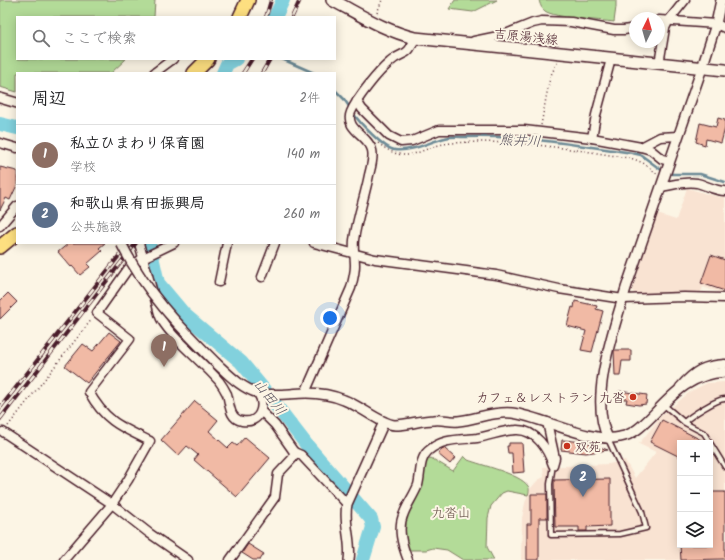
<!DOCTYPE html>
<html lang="ja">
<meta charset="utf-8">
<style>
body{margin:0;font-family:Kalam,"Klee One",sans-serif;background:#f6f6f6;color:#202124}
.controls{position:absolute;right:12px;bottom:12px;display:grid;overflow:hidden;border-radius:0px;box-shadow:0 2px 10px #0003}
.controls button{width:36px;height:36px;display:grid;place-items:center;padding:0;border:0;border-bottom:1px solid #e0e0e0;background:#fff;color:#202124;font:20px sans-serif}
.compass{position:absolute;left:629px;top:12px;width:36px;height:36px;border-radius:50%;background:#fff;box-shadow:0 2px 10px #0003;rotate:5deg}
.you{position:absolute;left:330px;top:318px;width:14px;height:14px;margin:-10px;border:3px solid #fff;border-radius:50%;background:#1a73e8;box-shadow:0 0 0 6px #1a73e833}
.badge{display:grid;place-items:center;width:26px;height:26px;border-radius:50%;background:#c8321e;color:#fff;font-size:13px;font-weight:700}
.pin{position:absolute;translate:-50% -33px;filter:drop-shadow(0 1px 2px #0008)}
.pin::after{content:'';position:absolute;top:21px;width:14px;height:12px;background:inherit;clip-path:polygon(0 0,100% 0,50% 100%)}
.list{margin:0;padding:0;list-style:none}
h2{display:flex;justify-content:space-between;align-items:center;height:52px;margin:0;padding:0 16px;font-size:17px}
h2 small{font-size:13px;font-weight:400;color:#757577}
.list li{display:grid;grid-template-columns:26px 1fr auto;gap:12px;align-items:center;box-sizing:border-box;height:60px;padding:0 16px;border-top:1px solid #e0e0e0}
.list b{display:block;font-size:15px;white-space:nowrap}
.list p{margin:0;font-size:13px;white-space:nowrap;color:#757577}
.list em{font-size:13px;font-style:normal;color:#757577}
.icon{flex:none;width:22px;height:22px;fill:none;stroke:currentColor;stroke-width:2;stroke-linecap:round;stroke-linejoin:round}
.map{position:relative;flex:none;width:725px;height:560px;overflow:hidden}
.search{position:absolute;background:#fff;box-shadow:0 2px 10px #0003;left:16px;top:16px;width:320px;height:44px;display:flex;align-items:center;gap:10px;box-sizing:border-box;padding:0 14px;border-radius:0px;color:#757577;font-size:15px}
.panel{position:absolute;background:#fff;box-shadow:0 2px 10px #0003;left:16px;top:72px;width:320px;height:172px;border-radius:0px}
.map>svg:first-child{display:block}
</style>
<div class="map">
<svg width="725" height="560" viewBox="0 0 725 560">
<rect width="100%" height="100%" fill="#fcf5e5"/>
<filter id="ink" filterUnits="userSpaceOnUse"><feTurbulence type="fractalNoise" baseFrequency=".025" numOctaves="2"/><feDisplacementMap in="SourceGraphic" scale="8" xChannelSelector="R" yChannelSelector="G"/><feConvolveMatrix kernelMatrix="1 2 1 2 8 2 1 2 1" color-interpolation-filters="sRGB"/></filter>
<g filter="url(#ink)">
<g fill="#f9e3d2" fill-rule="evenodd">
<path d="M 687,188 L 707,194 L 720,197 L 725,196 L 725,294 L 703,287 L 700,294 L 634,293 L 632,290 L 657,214 L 676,220 Z"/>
<path d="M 725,382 L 725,560 L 521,560 L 522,518 L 525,503 L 530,489 L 538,480 L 544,477 L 543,467 L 609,464 L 625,460 L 635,478 L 656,452 L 639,444 L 661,416 L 691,391 L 707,383 ZM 680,443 L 710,443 L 710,545 L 680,545 Z"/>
</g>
<g fill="#b3db98" stroke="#7e7d62">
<path d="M 0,0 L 155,0 L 154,17 L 17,17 L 17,59 L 126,59 L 111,73 L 17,73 L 17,92 L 0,87 Z"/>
<path d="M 455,0 L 497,0 L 473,12 L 449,9 Z"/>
<path d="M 539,0 L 616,0 L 616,7 L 614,22 C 600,20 554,18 545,11 C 541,8 540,4 539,0 Z"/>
<path d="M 464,456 L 468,460 C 481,465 520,474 528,486 C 530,489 529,492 528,495 L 507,491 L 502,493 L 491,506 L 488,518 L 487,547 L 494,560 L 463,560 L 447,550 L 433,548 L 426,550 L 407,550 L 404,523 L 412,502 L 423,480 L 425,461 L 431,458 L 453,471 Z"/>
</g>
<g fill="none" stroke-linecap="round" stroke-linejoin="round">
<g stroke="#6c8a96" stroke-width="2.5">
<path d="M 282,59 L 314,73"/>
<path d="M 335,90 L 344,99 L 350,108"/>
<path d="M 353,113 C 359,122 384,149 395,150 C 412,152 429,142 445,138 C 452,136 460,137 466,137 C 522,135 577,145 632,153 L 641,155 L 664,172 L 673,174 L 700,174 L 725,182"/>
</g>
<g stroke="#82d1dd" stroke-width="14">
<path d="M 275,17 L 283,0"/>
<path d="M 223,73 L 227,64 L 236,59"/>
<path d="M 0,124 L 17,128"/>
<path d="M 149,243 L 158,283 L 184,314 L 241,362 L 265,391 L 306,444 L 371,519 L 373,527 L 363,560"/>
</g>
</g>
<g fill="#f1baa5" stroke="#4a1f2b">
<path d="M 718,118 L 725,120 L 725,128 L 721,143 L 706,139 L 705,145 L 696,142 L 700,123 L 716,127 Z"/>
<path d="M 0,167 L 17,171 L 17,185 L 10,200 L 6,198 L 0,210 Z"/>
<path d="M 69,243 L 105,243 L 99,248 L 102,251 L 87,264 L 90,267 L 80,275 L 72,266 L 71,267 L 58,252 Z"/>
<path d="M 711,255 L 725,260 L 725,291 L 701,283 Z"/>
<path d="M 8,293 L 17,302 L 0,319 L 0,301 Z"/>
<path d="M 575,301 L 597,306 L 596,309 L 603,311 L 592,352 L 581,350 L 586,331 L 567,326 L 572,307 L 574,308 Z"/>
<path d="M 109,332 L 121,341 L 87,383 L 65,366 L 83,344 L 93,351 Z"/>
<path d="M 614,350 L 631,350 L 631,361 L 622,361 L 620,376 L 615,376 Z"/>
<path d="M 619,391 L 647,395 L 646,404 L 639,405 L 626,403 L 627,399 L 618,399 Z"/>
<path d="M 195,401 L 218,420 L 209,431 L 228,448 L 233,443 L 237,446 L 245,437 L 270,458 L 237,497 L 194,460 L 198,455 L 187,446 L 178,456 L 161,440 Z"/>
<path d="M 662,420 L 705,442 L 706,443 L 680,443 L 680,457 L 650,442 Z"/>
<path d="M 562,440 L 585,442 L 608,450 L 586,453 L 561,450 Z"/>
<path d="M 509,443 L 522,443 L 524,472 L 513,473 L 512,453 L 508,453 L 507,446 L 509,446 Z"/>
<path d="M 443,448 L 444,448 L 455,458 L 450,464 L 438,454 Z"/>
<path d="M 610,479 L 610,526 L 587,527 L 587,531 L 579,531 L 579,527 L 555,527 L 554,480 Z"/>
<path d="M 710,492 L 725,492 L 725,559 L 681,560 L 680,545 L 710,545 Z"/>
<path d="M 531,494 L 547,494 L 547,518 L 539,518 L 539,560 L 527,560 L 527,524 L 531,524 Z"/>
<path d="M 248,544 L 264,554 L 260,560 L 253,560 L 242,553 Z"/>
</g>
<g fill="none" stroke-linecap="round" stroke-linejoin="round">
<defs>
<g id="service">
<path d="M 664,405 L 685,423 L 704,433 L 725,467"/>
<path d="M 684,422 C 691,416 716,399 725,399"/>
<path d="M 553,465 L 550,484 L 551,535 L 620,534 L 646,528 L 642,512 L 608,439"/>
</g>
<g id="minor">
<path d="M 659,20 L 716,24 L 725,28"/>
<path d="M 474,41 L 503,35 L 533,23 L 542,21 L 571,22 L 614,30 L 624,30 L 635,28"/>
<path d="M 659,64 L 665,28 L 669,20 L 685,0"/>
<path d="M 154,73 L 173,59"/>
<path d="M 357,101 L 362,109 L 389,136 L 401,142 L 412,141 L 439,130 L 524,130 L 592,138 L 641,147 L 651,150 L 662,159 L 670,161"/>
<path d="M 592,138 L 596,115 L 611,59"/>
<path d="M 0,143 L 17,148"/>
<path d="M 641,147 L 660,137 L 678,136"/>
<path d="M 661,187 C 673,185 685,181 697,183 C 706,185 715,191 725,191"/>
<path d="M 0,226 L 17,206"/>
<path d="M 139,243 C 144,261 149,280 155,299 C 157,305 158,313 161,319 C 176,343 201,360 219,381 C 222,385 225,390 227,394 C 230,404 229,419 242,421 C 260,424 266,406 258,393"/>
<path d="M 314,243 L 375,259 L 496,275 L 559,289 L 623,299 L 684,297 L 725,298"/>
<path d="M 262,277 L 275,243"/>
<path d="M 219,282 L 227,243"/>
<path d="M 680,387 C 694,371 704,365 725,364"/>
<path d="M 305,393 L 351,288 C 353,280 355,273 355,265 C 355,257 353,249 354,240 C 357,218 365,196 369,175 C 371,167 374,158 372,150 C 369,136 344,129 351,112 C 357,98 378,72 390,62 C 403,50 407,59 415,38"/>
<path d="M 3,432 L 112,504 L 149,533 L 188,560"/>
<path d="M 294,452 L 301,455 L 347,504"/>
<path d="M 64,560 L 112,504 L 128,480 L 150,441 C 121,427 105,421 89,392 L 130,339 L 97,313 L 128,269 L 143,258 L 174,243"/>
<path d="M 230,560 L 275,497 L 278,474 L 293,458 L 294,452 L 275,425 L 262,412"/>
<path d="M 408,560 C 402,545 397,528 404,513 C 408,503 414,495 418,485 C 421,474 419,459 428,451 C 443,438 459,440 477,438 C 490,436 503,430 516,430 C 536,429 548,450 553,465 L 555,458 L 547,422"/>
</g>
<g id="tertiary">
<path d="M 0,98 L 17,103"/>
<path d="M 216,363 C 228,374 241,388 258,393 C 273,397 291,393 306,393 C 319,393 332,395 344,400 C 359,405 382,425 395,425 C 408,425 421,420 434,420 C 443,419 450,422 458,421 C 476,419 494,411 512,413 C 543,417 591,444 620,437 C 633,435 643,425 652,416 C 674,393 691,374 725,372"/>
<path d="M 608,438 C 588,399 614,329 626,288 L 702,68 L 716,24 L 721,0"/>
<path d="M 349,560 C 352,541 343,523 347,504 L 384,422"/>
</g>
<path id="secondary" d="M 332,0 C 359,14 385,31 415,38 L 725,70"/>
<g id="trunk">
<path d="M 240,17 L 248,0"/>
<path d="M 194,73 L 208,59"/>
<path d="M 0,247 L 17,233"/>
</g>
</defs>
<use href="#service" stroke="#4a1f2b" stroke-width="7"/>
<use href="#minor" stroke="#4a1f2b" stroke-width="11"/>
<use href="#tertiary" stroke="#4a1f2b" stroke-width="12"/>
<use href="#secondary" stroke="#4a1f2b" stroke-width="14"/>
<use href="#trunk" stroke="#4a1f2b" stroke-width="16"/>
<g stroke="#4a1f2b" stroke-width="1.5" stroke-dasharray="1 3" stroke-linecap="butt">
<path d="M 377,13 L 382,0"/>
<path d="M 541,125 L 550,77 L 558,61"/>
<path d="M 378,143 C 411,169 419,145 452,143 C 513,139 574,149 634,159 L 645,164 L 657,174"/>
<path d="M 8,426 L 92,319"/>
</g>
<use href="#service" stroke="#fcf5e5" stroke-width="4"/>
<use href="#minor" stroke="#fcf5e5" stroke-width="8"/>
<use href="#tertiary" stroke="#fcf5e5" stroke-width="9"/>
<use href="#secondary" stroke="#fcf5e5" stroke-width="11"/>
<use href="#trunk" stroke="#fddf80" stroke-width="13"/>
<defs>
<g id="rail">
<path d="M 266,17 L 271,0"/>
<path d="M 292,17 L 300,0"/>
<path d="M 243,73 L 252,59"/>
<path d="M 262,73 L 270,59"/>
<path d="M 0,408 L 129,243"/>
<path d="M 0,419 L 136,243"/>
</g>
</defs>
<use href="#rail" stroke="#4a1f2b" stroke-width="4"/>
<use href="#rail" stroke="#fcf5e5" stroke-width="2.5" stroke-dasharray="8" stroke-linecap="butt"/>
<defs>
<path id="tertiary-bridge" d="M 121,243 C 146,293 177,324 216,363"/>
</defs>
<use href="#tertiary-bridge" stroke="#4a1f2b" stroke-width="12" stroke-linecap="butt"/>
<use href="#tertiary-bridge" stroke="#fcf5e5" stroke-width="9"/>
</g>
</g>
<g fill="#c8321e" stroke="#fcf5e5" stroke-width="1.5">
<circle cx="633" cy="397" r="4"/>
<circle cx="567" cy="446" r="4"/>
</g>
<g text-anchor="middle" stroke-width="4" stroke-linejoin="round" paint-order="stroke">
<g font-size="13" fill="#4a1f2b" stroke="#fcf5e5">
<text transform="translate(526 36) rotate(6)" y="5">吉原湯浅線</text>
</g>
<g font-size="13" fill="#4a1f2b" stroke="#fcf5e5" text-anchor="end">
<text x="625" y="402">カフェ＆レストラン 九沓</text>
<text x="575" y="451" text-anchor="start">双苑</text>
</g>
<g font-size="13" fill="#644e46" stroke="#fcf5e5">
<text x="451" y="517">九沓山</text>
</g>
<g font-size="14" font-style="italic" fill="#5b5460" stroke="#fcf5e5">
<text transform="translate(520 140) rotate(3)" y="5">熊井川</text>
<text transform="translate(270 397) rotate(51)" y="5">山田川</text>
</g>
</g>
</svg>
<div class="controls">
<button>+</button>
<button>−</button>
<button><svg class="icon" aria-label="layers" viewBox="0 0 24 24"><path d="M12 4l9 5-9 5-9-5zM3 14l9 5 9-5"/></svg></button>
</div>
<svg class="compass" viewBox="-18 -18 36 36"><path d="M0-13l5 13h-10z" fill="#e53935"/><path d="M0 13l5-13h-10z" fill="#757577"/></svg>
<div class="you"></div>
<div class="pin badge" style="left:164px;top:367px;background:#8d6e63">1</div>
<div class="pin badge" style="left:583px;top:497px;background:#5c6f8a">2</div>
<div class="search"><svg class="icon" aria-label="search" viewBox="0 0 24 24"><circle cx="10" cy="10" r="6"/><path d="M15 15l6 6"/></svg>ここで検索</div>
<section class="panel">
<h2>周辺<small>2件</small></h2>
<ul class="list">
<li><span class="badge" style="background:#8d6e63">1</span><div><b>私立ひまわり保育園</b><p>学校</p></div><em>140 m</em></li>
<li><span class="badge" style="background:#5c6f8a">2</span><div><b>和歌山県有田振興局</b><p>公共施設</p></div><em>260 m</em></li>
</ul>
</section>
</div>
